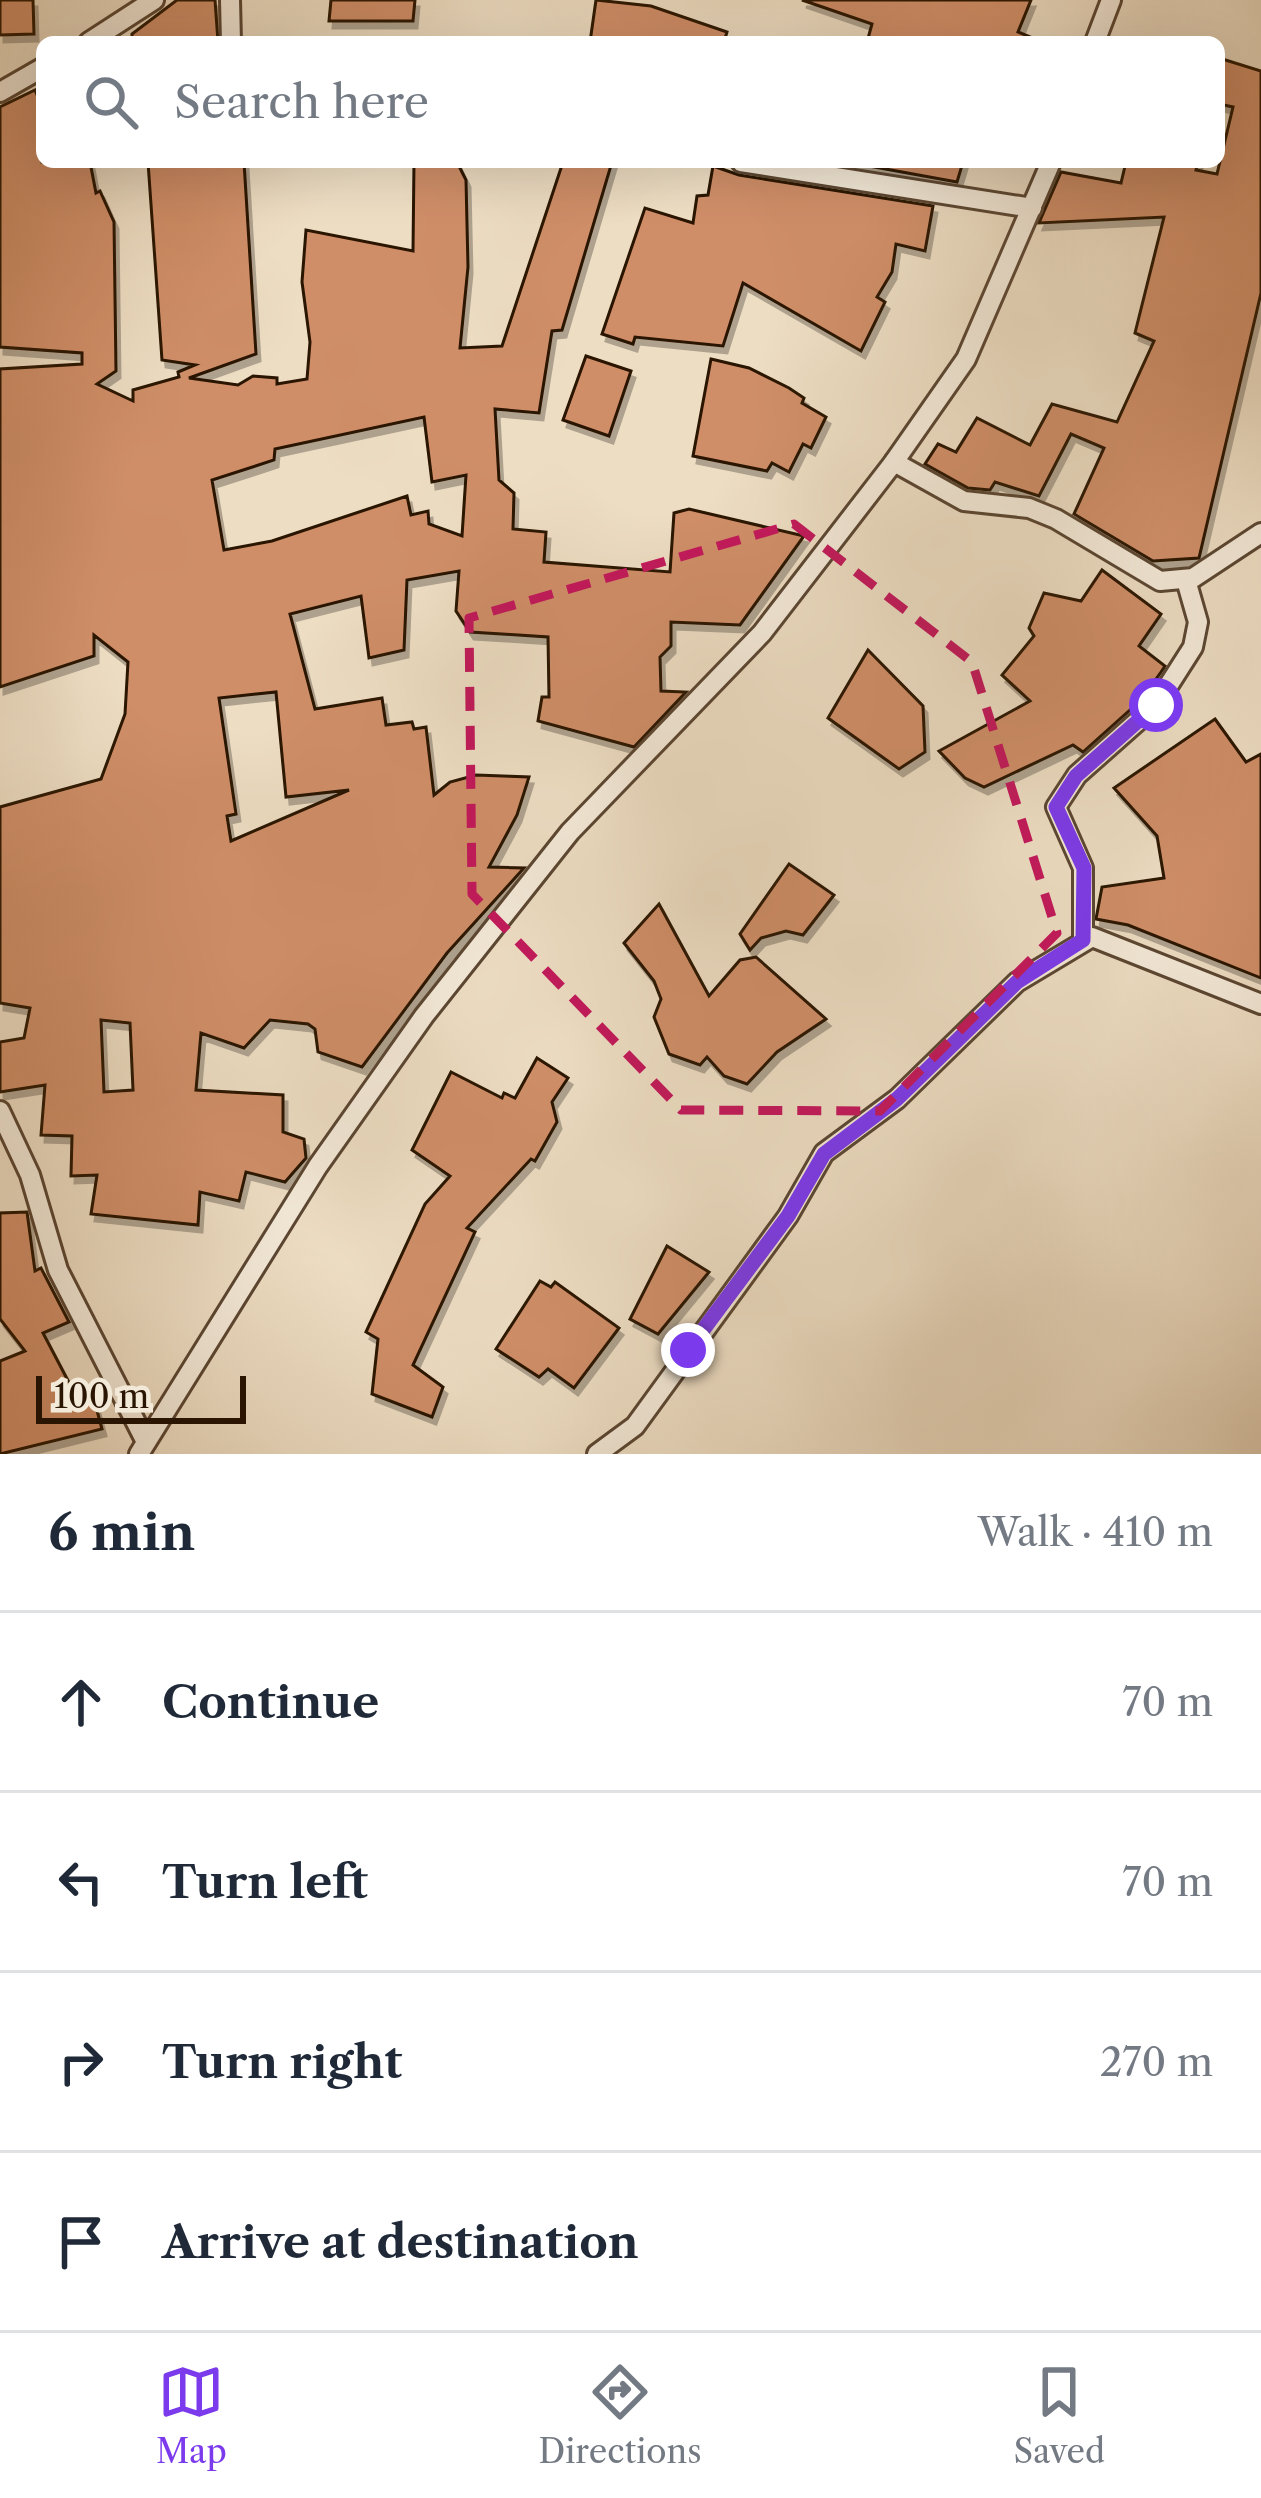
<!DOCTYPE html>
<meta charset="utf-8">
<style>
body{margin:0;font-family:"Libre Caslon Text",serif;background:#f6f6f7;color:#1f2937}
.scale{position:absolute;left:36px;bottom:30px;width:210px;box-sizing:border-box;padding-left:12px;border:6px solid #2a1402;border-top:0;font-size:33px;line-height:42px;white-space:nowrap;color:#2a1402;-webkit-text-stroke:9px #f3e9d8;paint-order:stroke}
.stop{position:absolute;width:36px;height:36px;margin:-27px;border:9px solid #7c3aed;border-radius:50%;background:#fff}
.stop.end{background:#7c3aed;border-color:#fff;box-shadow:0 3px 12px #0008}
.list{margin:0;padding:0;list-style:none}
h2{display:flex;justify-content:space-between;align-items:center;height:156px;margin:0;padding:0 48px;font-size:51px}
h2 small{font-size:39px;font-weight:400;color:#747a83}
.list li{display:grid;grid-template-columns:78px 1fr auto;gap:36px;align-items:center;box-sizing:border-box;height:180px;padding:0 48px;border-top:3px solid #e0e1e3}
.list b{display:block;font-size:45px;white-space:nowrap}
.list em{font-size:39px;font-style:normal;color:#747a83}
.icon{flex:none;width:66px;height:66px;fill:none;stroke:currentColor;stroke-width:2;stroke-linecap:round;stroke-linejoin:round}
.map{position:relative;flex:none;width:1261px;height:1454px;overflow:hidden}
.search{position:absolute;background:#fff;box-shadow:0 12px 48px #0002;left:36px;right:36px;top:36px;height:132px;display:flex;align-items:center;gap:30px;box-sizing:border-box;padding:0 42px;border-radius:18px;color:#747a83;font-size:45px}
.sheet{height:876px;background:#fff}
nav{display:flex;justify-content:space-around;align-items:center;box-sizing:border-box;height:168px;border-top:3px solid #e0e1e3;background:#fff;font-size:33px;color:#747a83}
nav a{display:grid;justify-items:center;gap:6px}
nav .on{color:#7c3aed}
.map>svg:first-child{display:block}
</style>
<div class="map">
<svg width="1261" height="1454" viewBox="0 0 1261 1454">
<defs>
<filter id="shadow"><feDropShadow dx="4" dy="7" stdDeviation="0" flood-color="#0004"/></filter>
</defs>
<rect width="100%" height="100%" fill="#edddc3"/>
<filter id="stains"><feTurbulence type="fractalNoise" baseFrequency=".00167" numOctaves="4"/><feColorMatrix values="0 0 0 0 .2 0 0 0 0 .09 0 0 0 0 .02 0 0 0 .5 -.17"/></filter>
<radialGradient id="worn" r=".72"><stop offset=".6" stop-color="#630" stop-opacity="0"/><stop offset="1" stop-color="#630" stop-opacity=".3"/></radialGradient>
<g fill="#cf8e68" stroke="#2a1402" stroke-width="3" fill-rule="evenodd" filter="url(#shadow)">
<path d="M 0,0 L 33,0 L 34,34 L 0,35 Z"/>
<path d="M 177,0 L 215,0 L 218,42 L 132,42 L 132,34 Z"/>
<path d="M 331,0 L 415,0 L 413,21 L 329,21 Z"/>
<path d="M 596,0 L 651,6 L 727,32 L 724,42 L 590,42 Z"/>
<path d="M 802,0 L 1031,0 L 1018,32 L 1042,42 L 867,42 L 872,24 Z"/>
<path d="M 1219,58 L 1261,71 L 1261,293 L 1199,558 L 1153,561 L 1074,514 L 1104,448 L 1071,434 L 1039,496 L 995,482 L 990,490 L 968,488 L 925,464 L 938,444 L 956,452 L 977,418 L 1030,445 L 1052,404 L 1117,422 L 1154,341 L 1135,333 L 1164,217 L 1039,223 L 1061,172 L 1121,183 L 1126,162 L 1198,162 L 1196,170 L 1217,174 L 1233,107 L 1219,104 Z"/>
<path d="M 35,90 L 42,107 L 42,162 L 90,162 L 96,193 L 100,191 L 114,222 L 116,371 L 97,384 L 133,401 L 133,390 L 179,377 L 178,372 L 195,365 L 162,360 L 148,162 L 244,162 L 256,354 L 189,378 L 238,385 L 253,376 L 277,378 L 277,384 L 307,379 L 310,342 L 302,282 L 306,230 L 413,251 L 414,162 L 457,162 L 466,180 L 468,267 L 460,348 L 502,346 L 563,162 L 612,162 L 562,330 L 552,331 L 539,413 L 495,409 L 499,480 L 514,493 L 513,529 L 546,532 L 544,562 L 670,572 L 674,513 L 689,509 L 804,536 L 740,625 L 671,622 L 671,646 L 660,657 L 661,691 L 686,692 L 634,747 L 538,721 L 542,697 L 549,697 L 548,637 L 470,632 L 456,611 L 459,571 L 407,580 L 404,650 L 369,658 L 361,596 L 290,614 L 315,709 L 382,698 L 386,725 L 412,722 L 414,729 L 426,727 L 434,795 L 450,782 L 476,775 L 529,777 L 517,815 L 489,867 L 524,868 L 447,953 L 362,1067 L 318,1052 L 315,1029 L 308,1024 L 270,1020 L 244,1048 L 201,1033 L 196,1090 L 283,1095 L 283,1132 L 304,1139 L 306,1158 L 285,1182 L 246,1172 L 239,1201 L 200,1192 L 198,1225 L 91,1214 L 97,1175 L 71,1176 L 72,1136 L 41,1135 L 45,1085 L 0,1092 L 0,1042 L 24,1038 L 30,1008 L 0,1003 L 0,807 L 101,779 L 125,714 L 128,662 L 94,635 L 94,656 L 0,687 L 0,369 L 82,364 L 82,353 L 0,347 L 0,107 ZM 424,417 L 432,482 L 466,475 L 462,536 L 429,524 L 428,511 L 411,515 L 407,496 L 272,541 L 224,550 L 212,480 L 274,460 L 275,449 ZM 276,692 L 286,797 L 349,790 L 231,841 L 227,816 L 236,814 L 219,698 ZM 101,1020 L 130,1023 L 133,1090 L 104,1092 Z"/>
<path d="M 847,162 L 963,162 L 957,182 Z"/>
<path d="M 713,166 L 739,175 L 933,206 L 925,251 L 896,244 L 892,272 L 877,297 L 885,302 L 861,351 L 743,283 L 723,346 L 635,337 L 633,344 L 602,334 L 645,208 L 693,223 L 697,196 L 708,195 Z"/>
<path d="M 586,356 L 631,371 L 609,436 L 563,420 Z"/>
<path d="M 711,359 L 749,368 L 789,388 L 804,398 L 802,403 L 826,417 L 811,448 L 803,444 L 789,472 L 772,463 L 767,471 L 693,456 Z"/>
<path d="M 1102,570 L 1161,614 L 1139,646 L 1165,666 L 1161,672 L 1141,700 L 1083,752 L 1073,745 L 984,787 L 965,778 L 939,751 L 1030,701 L 1002,675 L 1034,636 L 1029,628 L 1044,593 L 1081,601 Z"/>
<path d="M 868,650 L 923,706 L 925,752 L 899,769 L 828,718 Z"/>
<path d="M 1215,719 L 1246,762 L 1261,754 L 1261,978 L 1128,925 L 1096,919 L 1102,887 L 1164,878 L 1157,836 L 1114,788 Z"/>
<path d="M 789,864 L 834,895 L 803,935 L 786,931 L 761,938 L 750,950 L 740,934 Z"/>
<path d="M 659,904 L 709,996 L 740,960 L 756,957 L 826,1019 L 777,1052 L 747,1084 L 724,1076 L 707,1057 L 700,1065 L 669,1054 L 654,1017 L 661,999 L 654,981 L 624,943 Z"/>
<path d="M 537,1058 L 568,1078 L 552,1102 L 557,1122 L 535,1161 L 531,1159 L 467,1228 L 475,1232 L 413,1365 L 443,1387 L 432,1417 L 372,1394 L 378,1339 L 366,1332 L 425,1204 L 450,1176 L 412,1150 L 451,1072 L 502,1098 L 504,1093 L 515,1098 Z"/>
<path d="M 27,1212 L 35,1271 L 41,1268 L 69,1322 L 43,1333 L 76,1396 L 92,1392 L 102,1429 L 0,1454 L 0,1361 L 25,1351 L 0,1319 L 0,1213 Z"/>
<path d="M 667,1246 L 709,1272 L 658,1334 L 630,1319 Z"/>
<path d="M 540,1281 L 551,1287 L 555,1282 L 619,1328 L 574,1388 L 548,1369 L 539,1377 L 496,1349 Z"/>
</g>
<g fill="none" stroke-linecap="round" stroke-linejoin="round">
<defs>
<g id="minor">
<path d="M 230,0 L 231,42"/>
<path d="M 89,42 L 154,0"/>
<path d="M 1095,42 L 1111,0"/>
<path d="M 0,92 L 42,68"/>
<path d="M 741,162 L 1032,208"/>
<path d="M 894,462 L 964,501 L 1029,508 L 1056,519 L 1160,581 L 1193,578 L 1261,533"/>
<path d="M 1083,940 L 1083,868 L 1056,807 L 1077,775 L 1156,705 L 1193,647 L 1198,622 L 1186,580"/>
<path d="M 0,1111 L 30,1175 L 58,1270 L 146,1442"/>
<path d="M 139,1454 L 318,1166 L 424,1016 L 570,832 L 762,633 L 894,462 L 966,359 L 1051,162"/>
<path d="M 597,1454 L 635,1426 L 788,1216 L 824,1153 L 897,1099 L 1017,982 L 1092,937 L 1261,1004"/>
</g>
</defs>
<use href="#minor" stroke="#5b4632" stroke-width="24"/>
<use href="#minor" stroke="#f3e9d8" stroke-width="18"/>
</g>
<g fill="none" stroke-linecap="round" stroke-linejoin="round">
<path stroke="#7c3aed" stroke-width="15" d="M 688,1350 L 788,1216 L 824,1154 L 897,1099 L 1017,982 L 1083,940 L 1084,868 L 1056,807 L 1076,776 L 1156,705"/>
</g>
<path fill="none" stroke="#c2185b" stroke-width="9" stroke-dasharray="24 15" stroke-linejoin="round" d="M 794,524 L 972,662 L 1057,933 L 880,1111 L 681,1110 L 472,894 L 469,618 Z"/>
<rect width="100%" height="100%" filter="url(#stains)"/>
<rect width="100%" height="100%" fill="url(#worn)"/>
</svg>
<div class="scale">100 m</div>
<div class="stop" style="left:1156px;top:705px"></div>
<div class="stop end" style="left:688px;top:1350px"></div>
<div class="search"><svg class="icon" aria-label="search" viewBox="0 0 24 24"><circle cx="10" cy="10" r="6"/><path d="M15 15l6 6"/></svg>Search here</div>
</div>
<section class="sheet">
<h2>6 min<small>Walk · 410 m</small></h2>
<ul class="list">
<li><svg class="icon" aria-label="ahead" viewBox="0 0 24 24"><path d="M12 20V5M6 11l6-6 6 6"/></svg><div><b>Continue</b></div><em>70 m</em></li>
<li><svg class="icon" aria-label="left" viewBox="0 0 24 24"><path d="M17 20v-9H6M10 6l-5 5 5 5"/></svg><div><b>Turn left</b></div><em>70 m</em></li>
<li><svg class="icon" aria-label="right" viewBox="0 0 24 24"><path d="M7 20v-9h11M14 6l5 5-5 5"/></svg><div><b>Turn right</b></div><em>270 m</em></li>
<li><svg class="icon" aria-label="arrive" viewBox="0 0 24 24"><path d="M6 21V4h12l-3 4 3 4H6"/></svg><div><b>Arrive at destination</b></div></li>
</ul>
</section>
<nav>
<a class="on"><svg class="icon" aria-label="map" viewBox="0 0 24 24"><path d="M3 6l6-2 6 2 6-2v14l-6 2-6-2-6 2zM9 4v14M15 6v14"/></svg>Map</a>
<a><svg class="icon" aria-label="directions" viewBox="0 0 24 24"><path d="M12 3l9 9-9 9-9-9zM9 14v-3h6M13 9l2 2-2 2"/></svg>Directions</a>
<a><svg class="icon" aria-label="saved" viewBox="0 0 24 24"><path d="M7 4h10v16l-5-4-5 4z"/></svg>Saved</a>
</nav>
